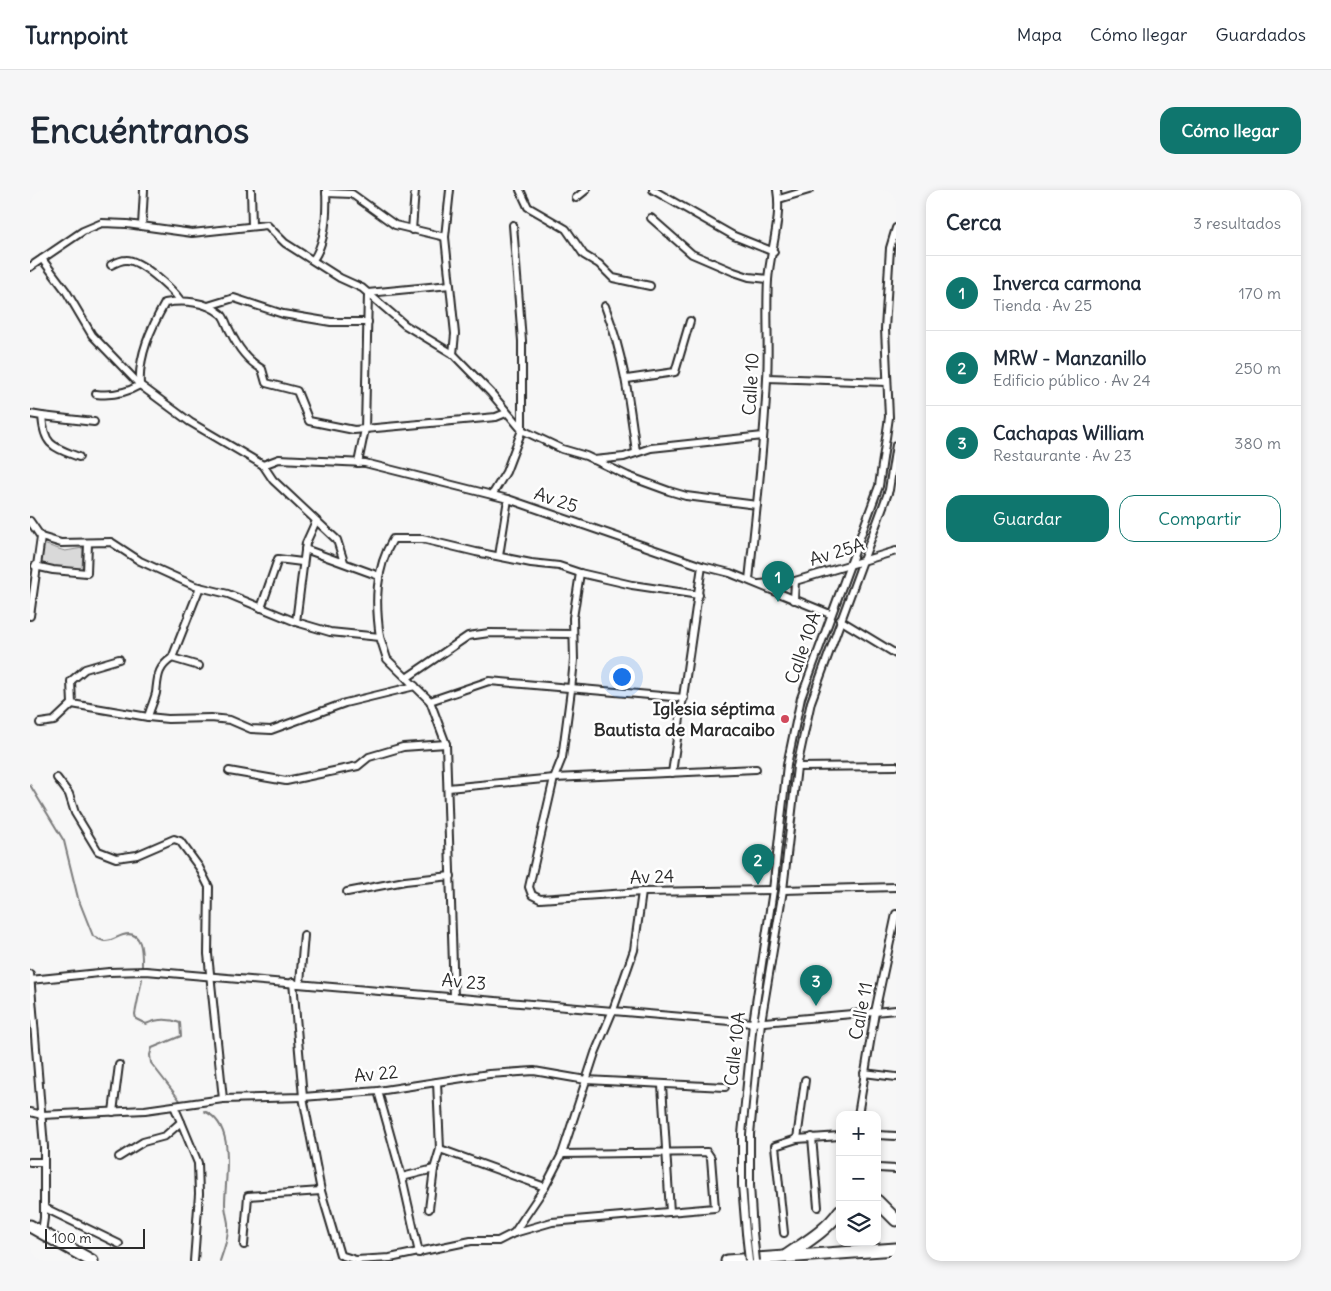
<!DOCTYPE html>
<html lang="es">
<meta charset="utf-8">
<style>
body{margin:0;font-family:Delius,sans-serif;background:#f6f6f7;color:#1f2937}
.controls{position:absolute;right:15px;bottom:15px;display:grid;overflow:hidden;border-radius:10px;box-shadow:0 2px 8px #0003}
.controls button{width:45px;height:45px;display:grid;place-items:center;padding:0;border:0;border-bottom:1px solid #e0e1e3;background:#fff;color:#1f2937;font:25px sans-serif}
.scale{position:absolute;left:15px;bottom:12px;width:100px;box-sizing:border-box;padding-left:5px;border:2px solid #2b2b2b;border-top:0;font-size:14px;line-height:18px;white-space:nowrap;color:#2b2b2b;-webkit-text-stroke:4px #fff;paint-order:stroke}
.you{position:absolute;left:591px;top:486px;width:18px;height:18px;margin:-12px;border:4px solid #fff;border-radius:50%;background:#1a73e8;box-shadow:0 0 0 8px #1a73e833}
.badge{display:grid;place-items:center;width:32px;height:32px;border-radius:50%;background:#0f766e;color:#fff;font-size:16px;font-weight:700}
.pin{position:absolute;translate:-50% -41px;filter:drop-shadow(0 1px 2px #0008)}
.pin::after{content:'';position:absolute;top:26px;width:18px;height:15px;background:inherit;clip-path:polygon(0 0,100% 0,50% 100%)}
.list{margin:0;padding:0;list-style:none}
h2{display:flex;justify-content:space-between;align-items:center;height:65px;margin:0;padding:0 20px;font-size:21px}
h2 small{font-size:16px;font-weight:400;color:#747a83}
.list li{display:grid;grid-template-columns:32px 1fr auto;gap:15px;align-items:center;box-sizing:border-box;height:75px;padding:0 20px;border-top:1px solid #e0e1e3}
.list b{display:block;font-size:19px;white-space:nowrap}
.list p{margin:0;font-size:16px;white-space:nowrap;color:#747a83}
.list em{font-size:16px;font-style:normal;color:#747a83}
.actions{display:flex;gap:10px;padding:15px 20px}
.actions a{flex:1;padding:11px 0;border:1px solid #0f766e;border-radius:15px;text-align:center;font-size:18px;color:#0f766e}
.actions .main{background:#0f766e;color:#fff}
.icon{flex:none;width:28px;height:28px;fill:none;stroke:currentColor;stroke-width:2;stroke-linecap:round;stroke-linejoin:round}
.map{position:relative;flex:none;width:866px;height:1071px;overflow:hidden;border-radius:15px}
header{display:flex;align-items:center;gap:30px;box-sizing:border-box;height:70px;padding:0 25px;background:#fff;border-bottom:1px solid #e0e1e3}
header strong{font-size:24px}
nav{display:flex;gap:28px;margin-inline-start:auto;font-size:18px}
.intro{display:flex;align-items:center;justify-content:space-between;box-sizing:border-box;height:120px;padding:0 30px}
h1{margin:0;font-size:35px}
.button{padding:12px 22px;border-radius:15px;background:#0f766e;color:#fff;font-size:18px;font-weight:700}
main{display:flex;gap:30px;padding:0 30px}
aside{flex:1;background:#fff;border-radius:15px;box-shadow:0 2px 8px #0003}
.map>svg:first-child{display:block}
</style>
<header>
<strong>Turnpoint</strong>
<nav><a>Mapa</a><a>Cómo llegar</a><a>Guardados</a></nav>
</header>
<div class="intro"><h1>Encuéntranos</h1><a class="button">Cómo llegar</a></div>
<main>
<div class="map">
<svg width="866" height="1071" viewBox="0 0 866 1071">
<rect width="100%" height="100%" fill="#f7f7f7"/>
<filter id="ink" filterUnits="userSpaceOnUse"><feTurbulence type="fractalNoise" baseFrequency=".02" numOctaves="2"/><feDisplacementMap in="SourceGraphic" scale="10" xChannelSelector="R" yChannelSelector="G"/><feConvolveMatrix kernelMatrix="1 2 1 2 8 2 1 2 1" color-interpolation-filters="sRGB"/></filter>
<g filter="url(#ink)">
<path fill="#d9d9d9" stroke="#828282" d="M 13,354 L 35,361 L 53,358 L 52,379 L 24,378 L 9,375 Z"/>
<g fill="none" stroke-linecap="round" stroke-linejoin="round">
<g stroke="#7b7b7b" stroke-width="2">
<path d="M 0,595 L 34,651 L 48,708 L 63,746 C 66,748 70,750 74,751 C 81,752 86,747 93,745 C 114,739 112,765 112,778"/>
<path d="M 112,789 L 105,824 L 106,829 L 116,834 C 127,829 138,828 150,833 L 151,846 L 122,858 L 120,865 L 121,873 L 152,913"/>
<path d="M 174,921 C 207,935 195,986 195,1014 C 195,1020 197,1027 198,1033 C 199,1046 194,1059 190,1071"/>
</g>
<defs>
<g id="minor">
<path d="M 221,0 L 222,36"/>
<path d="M 420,0 L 415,47 L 425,144 L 423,164"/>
<path d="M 490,0 L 498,17 L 536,39 L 554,65 L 569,74 L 583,88 L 620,96"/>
<path d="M 623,0 L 704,46 L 744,62"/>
<path d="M 296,3 L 322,4 L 365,35 L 415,47"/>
<path d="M 546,8 L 556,0"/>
<path d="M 749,9 L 779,0"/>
<path d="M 621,28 L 662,64 L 704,82 L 719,87 L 738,89"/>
<path d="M 112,36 L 114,0"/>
<path d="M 382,40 L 385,0"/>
<path d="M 12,69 L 36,101 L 62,145 L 110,195 L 160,232 L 233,275 L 243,290 L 307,350 L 314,372"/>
<path d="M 283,70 C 296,52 297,22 296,0"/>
<path d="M 81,75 C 85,73 91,70 96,70 C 110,69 143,100 150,110"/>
<path d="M 0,77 L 53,41 L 72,33 L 97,34 L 162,43 L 237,35 L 255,53 L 310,88 L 332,98 L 375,135 L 423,164 L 461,203 L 492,240 L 532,259 L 556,266 L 598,286 L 639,301 L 656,306 L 727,315"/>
<path d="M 178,116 L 204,108 L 253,124 L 301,132 L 338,132"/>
<path d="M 575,116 C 594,167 599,209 606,262"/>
<path d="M 737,188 L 857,192"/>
<path d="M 597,189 L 645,182 L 660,131"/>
<path d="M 66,204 C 82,206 96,203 110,195 C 108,166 121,138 135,113 C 153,110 176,111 191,124 C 195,127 197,136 200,141 C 207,156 218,171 232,179 L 236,193 L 267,201 L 279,231 L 324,240 L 466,227 L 476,223"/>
<path d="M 0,224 L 12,226 C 14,256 23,257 49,267"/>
<path d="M 12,226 L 64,232"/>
<path d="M 564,270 L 594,267 L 621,258 L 733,246"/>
<path d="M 328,273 L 335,239 L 338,103 L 420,95"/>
<path d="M 233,275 L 249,269 L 335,273 L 478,309 L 672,376 L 700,383 L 800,424"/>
<path d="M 462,305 L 476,282 L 492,240 L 492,151 L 483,35"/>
<path d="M 0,331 L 11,347 L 0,426"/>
<path d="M 11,347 L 31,353 L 81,352 L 110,371 L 165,396 L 198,404 L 266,432 L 300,442 L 350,447 L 357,469 L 400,511 L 416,554 L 424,807"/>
<path d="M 275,359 L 349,386"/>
<path d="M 469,366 L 478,309"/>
<path d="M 5,376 L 23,380 L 57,383 L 58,353"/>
<path d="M 550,383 L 543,428 L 544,470 L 541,500 L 532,568 L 524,588 L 499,697 L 502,705 L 510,709 L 612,702 L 743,700"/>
<path d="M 719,390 C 726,323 734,257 737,189 C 739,157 736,123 738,90 C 740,61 752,30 747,0"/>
<path d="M 729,394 L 765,391 L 866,361"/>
<path d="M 764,410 L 765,391"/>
<path d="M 231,418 L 248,369 L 272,372"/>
<path d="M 810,430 L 866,464"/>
<path d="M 266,432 L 276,353 L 286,331"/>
<path d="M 350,447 C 345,413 345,379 363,349 L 392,349 L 446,362 L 501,373 L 529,376 L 550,383 L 602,395 L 669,405"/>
<path d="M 169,476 L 142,468 L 170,397"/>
<path d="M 378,487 L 438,446 L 459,443 L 543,444"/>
<path d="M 400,511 L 459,491 L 654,508"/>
<path d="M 42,514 L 118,527 L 138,529 L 181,528 L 200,530 L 221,539 L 241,540 L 315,513 L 385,496"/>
<path d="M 118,527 C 120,519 124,511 126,503 C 128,487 127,478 142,468"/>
<path d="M 10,533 L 24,531 L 42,514 L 41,491 L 55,479 L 89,469"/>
<path d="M 767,577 L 866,576"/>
<path d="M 199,581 L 256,591 L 328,576 L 339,567 L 373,557 L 416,554"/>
<path d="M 642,583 L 672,376"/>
<path d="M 27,588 L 39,604 L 45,623 L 68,661 L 86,668 L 107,665 L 144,649 L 150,651 L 169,677 L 179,697 L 178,764 L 193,909"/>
<path d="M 418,598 L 524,588 L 726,579"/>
<path d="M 753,700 L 866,697"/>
<path d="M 317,702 L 375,691 L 421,686"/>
<path d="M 0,784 L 14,957 L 14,1028 L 12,1042"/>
<path d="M 0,790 L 79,782 L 116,781 L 723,833 L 866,820"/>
<path d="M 263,792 L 273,907 L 291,1001 L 310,1065 L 326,1070 L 360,1068 L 441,1051 L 468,1051 L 484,1043 L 515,997 L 532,964 L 565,863 L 583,820 L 604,760 L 612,702"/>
<path d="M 270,793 L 274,745"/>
<path d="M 834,883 L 866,887"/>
<path d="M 632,895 L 640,1022"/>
<path d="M 348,901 L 372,987 L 389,1063"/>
<path d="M 0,922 L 12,925 L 115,920 L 193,909 L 273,907 L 348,901 L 459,884 L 504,881 L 556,890 L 695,897"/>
<path d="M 83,922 L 89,875"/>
<path d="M 828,925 L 845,822 L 866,724"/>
<path d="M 151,932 L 168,973 L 169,1004 L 164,1071"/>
<path d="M 847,945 L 866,946"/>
<path d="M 782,947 L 788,1017"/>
<path d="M 767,949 L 775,890"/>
<path d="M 410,959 L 515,997"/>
<path d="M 89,967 L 113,952 L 135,946 L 151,932 L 144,916"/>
<path d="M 0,972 L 14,972"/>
<path d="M 848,978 L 866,979"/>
<path d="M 372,987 L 404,979"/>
<path d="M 15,1018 L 89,1054"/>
<path d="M 399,1019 L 404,979 L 410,959 L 407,892"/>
<path d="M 723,1042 L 720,995 L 720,944 L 731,832 L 753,700 L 767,577 L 781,512 L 859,300 L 866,255"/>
<path d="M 484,1043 L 522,1032 L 685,1018 L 681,968 L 677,962 L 532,964"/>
<path d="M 716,1043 L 712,995 L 712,944 L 723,833 L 743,700 L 757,575 L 771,508 L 849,296 L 859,227 L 855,139 L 860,58 L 866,38"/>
<path d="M 754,1043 L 745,956 L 767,949 L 810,946"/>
<path d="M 214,1055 L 218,1006 L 291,1001"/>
</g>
<g id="trunk">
<path d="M 847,1011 L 866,1030"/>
<path d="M 0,1036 L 62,1071"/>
<path d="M 756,1066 C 776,1052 796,1041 810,1021"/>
<path d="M 697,1071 L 866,1059"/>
</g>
</defs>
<use href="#minor" stroke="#2b2b2b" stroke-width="10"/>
<use href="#trunk" stroke="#2b2b2b" stroke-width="15"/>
<use href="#minor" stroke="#fff" stroke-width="6"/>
<use href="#trunk" stroke="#fff" stroke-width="11"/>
<defs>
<g id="minor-bridge">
<path d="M 723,1042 L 726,1071"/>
<path d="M 716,1043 L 719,1071"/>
</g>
</defs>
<use href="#minor-bridge" stroke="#2b2b2b" stroke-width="10" stroke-linecap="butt"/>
<use href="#minor-bridge" stroke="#fff" stroke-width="6"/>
</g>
</g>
<circle fill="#d1495b" stroke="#fff" stroke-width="2" cx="755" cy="529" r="5"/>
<g text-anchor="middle" stroke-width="5" stroke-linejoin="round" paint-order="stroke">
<g font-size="18" fill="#2b2b2b" stroke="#fff">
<text transform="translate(721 194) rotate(-87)" y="6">Calle 10</text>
<text transform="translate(526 310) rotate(19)" y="6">Av 25</text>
<text transform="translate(807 362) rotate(-17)" y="6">Av 25A</text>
<text transform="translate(773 458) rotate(-71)" y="6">Calle 10A</text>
<text transform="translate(622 687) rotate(-2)" y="6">Av 24</text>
<text transform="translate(434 792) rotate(5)" y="6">Av 23</text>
<text transform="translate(831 821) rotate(-79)" y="6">Calle 11</text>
<text transform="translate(705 859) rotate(-84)" y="6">Calle 10A</text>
<text transform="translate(346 884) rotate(-6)" y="6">Av 22</text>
</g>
<g font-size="18" font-weight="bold" fill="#2b2b2b" stroke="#fff" text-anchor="end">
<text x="745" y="525">Iglesia séptima<tspan x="745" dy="21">Bautista de Maracaibo</tspan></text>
</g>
</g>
</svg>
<div class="controls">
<button>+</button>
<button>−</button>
<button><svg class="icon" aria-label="layers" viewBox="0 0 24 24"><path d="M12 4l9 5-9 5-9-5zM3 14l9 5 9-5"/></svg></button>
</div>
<div class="scale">100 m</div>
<div class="you"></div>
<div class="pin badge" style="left:748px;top:412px">1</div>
<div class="pin badge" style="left:728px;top:695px">2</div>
<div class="pin badge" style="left:786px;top:816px">3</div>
</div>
<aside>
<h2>Cerca<small>3 resultados</small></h2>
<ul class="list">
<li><span class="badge">1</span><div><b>Inverca carmona</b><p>Tienda · Av 25</p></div><em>170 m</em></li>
<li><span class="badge">2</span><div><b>MRW - Manzanillo</b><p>Edificio público · Av 24</p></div><em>250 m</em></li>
<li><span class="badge">3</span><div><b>Cachapas William</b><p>Restaurante · Av 23</p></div><em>380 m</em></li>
</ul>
<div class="actions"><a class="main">Guardar</a><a>Compartir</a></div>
</aside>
</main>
